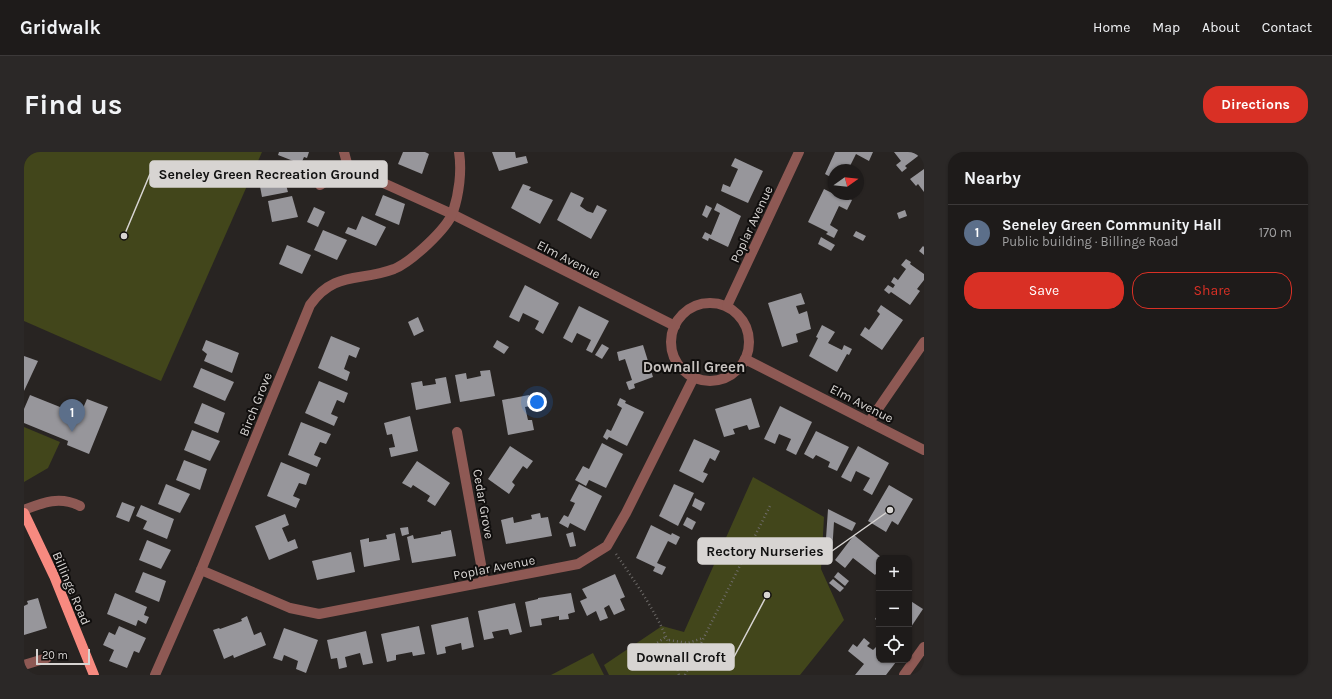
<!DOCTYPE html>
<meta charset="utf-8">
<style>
body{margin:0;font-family:Karla,sans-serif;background:#2b2827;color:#f1f3f6}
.controls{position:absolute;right:12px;bottom:12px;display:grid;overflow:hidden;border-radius:8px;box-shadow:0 1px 3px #0004}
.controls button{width:36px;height:36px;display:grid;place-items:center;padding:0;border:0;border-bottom:1px solid #3c3939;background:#1e1b1a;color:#f1f3f6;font:20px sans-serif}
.compass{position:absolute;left:804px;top:12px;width:36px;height:36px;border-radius:50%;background:#1e1b1a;box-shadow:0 1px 3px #0004;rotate:75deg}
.scale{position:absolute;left:12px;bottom:10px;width:54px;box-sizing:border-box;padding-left:4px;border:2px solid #d7d4d2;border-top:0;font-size:11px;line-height:14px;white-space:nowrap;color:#d7d4d2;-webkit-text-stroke:3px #100e0d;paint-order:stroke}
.you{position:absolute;left:513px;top:250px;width:14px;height:14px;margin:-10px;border:3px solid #fff;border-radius:50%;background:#1a73e8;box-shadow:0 0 0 6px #1a73e833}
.badge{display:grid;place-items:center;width:26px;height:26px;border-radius:50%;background:#d93025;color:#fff;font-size:13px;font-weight:700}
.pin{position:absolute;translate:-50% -33px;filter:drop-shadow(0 1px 2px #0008)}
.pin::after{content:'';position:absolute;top:21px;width:14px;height:12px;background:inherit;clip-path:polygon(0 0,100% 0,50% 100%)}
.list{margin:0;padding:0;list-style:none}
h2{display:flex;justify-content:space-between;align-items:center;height:52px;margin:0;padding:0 16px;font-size:17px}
h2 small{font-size:13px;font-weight:400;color:#a1a1a2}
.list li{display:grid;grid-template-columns:26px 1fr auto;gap:12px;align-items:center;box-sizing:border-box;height:56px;padding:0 16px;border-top:1px solid #3c3939}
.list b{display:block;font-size:15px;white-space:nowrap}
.list p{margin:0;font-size:13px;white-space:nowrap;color:#a1a1a2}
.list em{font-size:13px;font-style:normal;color:#a1a1a2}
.actions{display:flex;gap:8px;padding:12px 16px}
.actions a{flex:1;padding:9px 0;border:1px solid #d93025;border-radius:16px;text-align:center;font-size:14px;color:#d93025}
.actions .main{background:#d93025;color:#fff}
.icon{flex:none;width:22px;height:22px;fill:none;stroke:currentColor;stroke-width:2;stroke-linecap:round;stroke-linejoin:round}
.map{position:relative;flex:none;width:900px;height:523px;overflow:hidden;border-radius:16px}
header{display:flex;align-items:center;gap:24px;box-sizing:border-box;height:56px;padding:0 20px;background:#1e1b1a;border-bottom:1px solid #3c3939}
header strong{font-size:19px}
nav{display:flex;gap:22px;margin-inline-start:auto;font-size:14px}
.intro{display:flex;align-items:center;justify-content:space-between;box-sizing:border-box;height:96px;padding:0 24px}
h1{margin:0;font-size:28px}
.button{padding:10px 18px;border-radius:16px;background:#d93025;color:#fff;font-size:14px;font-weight:700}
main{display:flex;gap:24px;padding:0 24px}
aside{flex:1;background:#1e1b1a;border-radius:16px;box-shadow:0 1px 3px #0004}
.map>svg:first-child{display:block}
</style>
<header>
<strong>Gridwalk</strong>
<nav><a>Home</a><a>Map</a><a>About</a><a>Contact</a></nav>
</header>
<div class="intro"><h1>Find us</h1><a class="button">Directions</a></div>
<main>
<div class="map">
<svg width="900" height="523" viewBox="0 0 900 523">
<rect width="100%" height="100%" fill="#282422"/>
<g fill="#42461b">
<path d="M 0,0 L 238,0 L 137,229 L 0,169 Z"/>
<path d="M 0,275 L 36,290 L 24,316 L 0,330 Z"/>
<path d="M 729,325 L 800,365 L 797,417 L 820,468 L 776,523 L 585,523 L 580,513 L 638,474 L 660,480 Z"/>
<path d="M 569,501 L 580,523 L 527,523 Z"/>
</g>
<g fill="#97969b">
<path d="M 255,0 L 285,0 L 283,6 L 280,5 L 277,12 L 254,3 Z"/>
<path d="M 379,0 L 401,0 L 405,2 L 398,22 L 374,12 Z"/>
<path d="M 468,0 L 491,0 L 492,6 L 502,4 L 504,11 L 475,19 Z"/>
<path d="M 811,0 L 849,0 L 845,9 L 832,2 L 824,18 L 810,18 L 810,27 L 801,22 Z"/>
<path d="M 870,0 L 897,0 L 898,1 L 881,14 L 883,16 L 878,20 L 872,13 L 877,9 Z"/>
<path d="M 711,6 L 739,19 L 724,51 L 697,39 L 699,32 L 706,35 L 714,17 L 707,14 Z"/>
<path d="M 900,17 L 900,40 L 894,32 L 892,34 L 886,27 Z"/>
<path d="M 258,19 L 264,40 L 238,45 L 234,24 Z"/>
<path d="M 499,32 L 507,35 L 505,38 L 529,48 L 516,72 L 487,56 Z"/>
<path d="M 800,37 L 818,46 L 819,44 L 828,48 L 823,58 L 815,54 L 806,73 L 814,78 L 810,86 L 802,82 L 804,80 L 784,70 Z"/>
<path d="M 547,40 L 560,46 L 556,54 L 563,59 L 569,61 L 573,53 L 583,58 L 567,87 L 533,68 Z"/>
<path d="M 359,43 L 381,52 L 375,73 L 351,63 Z"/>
<path d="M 268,44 L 274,65 L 248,70 L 244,49 Z"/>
<path d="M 693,51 L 717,64 L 704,95 L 685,86 L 684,89 L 678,86 L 681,80 L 687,83 L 696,61 L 690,58 Z"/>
<path d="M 682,53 L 688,56 L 683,66 L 678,63 Z"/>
<path d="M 290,55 L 301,60 L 294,75 L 283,70 Z"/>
<path d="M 881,58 L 883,64 L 875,67 L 873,61 Z"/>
<path d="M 338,64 L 362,75 L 352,94 L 321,81 L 324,75 L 332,78 Z"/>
<path d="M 299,78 L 323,88 L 313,108 L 290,98 Z"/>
<path d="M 832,79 L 842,84 L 839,89 L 829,84 Z"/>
<path d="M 797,85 L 811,93 L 807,99 L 794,92 Z"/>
<path d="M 263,93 L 287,103 L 278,122 L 255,112 Z"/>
<path d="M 899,94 L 900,95 L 900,103 L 895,99 Z"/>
<path d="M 882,107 L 887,110 L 886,112 L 900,122 L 900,128 L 893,137 L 896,139 L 886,153 L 867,140 L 865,142 L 860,138 L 864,133 L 869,136 L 871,133 L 867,130 L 870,125 L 874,128 L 882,117 L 877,113 Z"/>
<path d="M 501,133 L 535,151 L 519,182 L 511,177 L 515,169 L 499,161 L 495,170 L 485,165 Z"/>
<path d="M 777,141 L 781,152 L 772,154 L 775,162 L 783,159 L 787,177 L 772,182 L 774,190 L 758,195 L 744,151 Z"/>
<path d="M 857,153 L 879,168 L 858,198 L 836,183 L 841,175 L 845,178 L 856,162 L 853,159 Z"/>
<path d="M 555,154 L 585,169 L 568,201 L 562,198 L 567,188 L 553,181 L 548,191 L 539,186 Z"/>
<path d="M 394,165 L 400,179 L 390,184 L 384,170 Z"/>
<path d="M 798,173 L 811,180 L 804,191 L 818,198 L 820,193 L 828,197 L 825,203 L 823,202 L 813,220 L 785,204 L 794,186 L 792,185 Z"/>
<path d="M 307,184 L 336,196 L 332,206 L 325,203 L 320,217 L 326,220 L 323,229 L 294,216 Z"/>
<path d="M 182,188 L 215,201 L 208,221 L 180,209 L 183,202 L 178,198 Z"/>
<path d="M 473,188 L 485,195 L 480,202 L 469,195 Z"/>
<path d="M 578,192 L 585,196 L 578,207 L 571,203 Z"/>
<path d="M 619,193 L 629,225 L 610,232 L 611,236 L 605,238 L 602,230 L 608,228 L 601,207 L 595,209 L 593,200 Z"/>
<path d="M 0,204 L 14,209 L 0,239 Z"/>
<path d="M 177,216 L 210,230 L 201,249 L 169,235 Z"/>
<path d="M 466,218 L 471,244 L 436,250 L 431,223 L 442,221 L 443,227 L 457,224 L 456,219 Z"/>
<path d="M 422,225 L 427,251 L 392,258 L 387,231 L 398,229 L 399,234 L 412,232 L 411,227 Z"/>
<path d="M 295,229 L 324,241 L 320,251 L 313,248 L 307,262 L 314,265 L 310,274 L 281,261 Z"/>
<path d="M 6,243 L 56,263 L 63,247 L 84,255 L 65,302 L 43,293 L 44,289 L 0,271 L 0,257 Z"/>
<path d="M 505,243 L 507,254 L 501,255 L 504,268 L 508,268 L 510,278 L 484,283 L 478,248 Z"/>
<path d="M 596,246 L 602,249 L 601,251 L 620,260 L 603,294 L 585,285 L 583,288 L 579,285 L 583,277 L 587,279 L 598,256 L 593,253 Z"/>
<path d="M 727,246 L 736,275 L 725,278 L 723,273 L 709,277 L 711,282 L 700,285 L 691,257 Z"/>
<path d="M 178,251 L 201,261 L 194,281 L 170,271 Z"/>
<path d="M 756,254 L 788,270 L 772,303 L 762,298 L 767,287 L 755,282 L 751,292 L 740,287 Z"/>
<path d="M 386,264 L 394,299 L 367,305 L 365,296 L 371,295 L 368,282 L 363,283 L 360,271 Z"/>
<path d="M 277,270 L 307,282 L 302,292 L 296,290 L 290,303 L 297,306 L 293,315 L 264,303 Z"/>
<path d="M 168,278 L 196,289 L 186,309 L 160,298 Z"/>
<path d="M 792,279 L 825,295 L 813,319 L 804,315 L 806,310 L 792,303 L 789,307 L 780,302 Z"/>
<path d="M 670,287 L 696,299 L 691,309 L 686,306 L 679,320 L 684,322 L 679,331 L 655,319 Z"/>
<path d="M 578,291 L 599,302 L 582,336 L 565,328 L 562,334 L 551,328 L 559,314 L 565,317 Z"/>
<path d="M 486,294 L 509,309 L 503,317 L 499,314 L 488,330 L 491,333 L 485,342 L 464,327 Z"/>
<path d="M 834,294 L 865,311 L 848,343 L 839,338 L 846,326 L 832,319 L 827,330 L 817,325 Z"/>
<path d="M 160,308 L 183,317 L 176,338 L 152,328 Z"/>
<path d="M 393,309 L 426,331 L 411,354 L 403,349 L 406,344 L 389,333 L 387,336 L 378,331 Z"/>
<path d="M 257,310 L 286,322 L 282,333 L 275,331 L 269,344 L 276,347 L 272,356 L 243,344 Z"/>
<path d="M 142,332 L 166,342 L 156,361 L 134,352 Z"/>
<path d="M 555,332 L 578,344 L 561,379 L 546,371 L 544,376 L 535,371 L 540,363 L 544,365 L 551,351 L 546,349 Z"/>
<path d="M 650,332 L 670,341 L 654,374 L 635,364 Z"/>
<path d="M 865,333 L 889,347 L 874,373 L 868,369 L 862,380 L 844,369 Z"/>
<path d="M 671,346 L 681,351 L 677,359 L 668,354 Z"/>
<path d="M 98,350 L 111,355 L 105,370 L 92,365 Z"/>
<path d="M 117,353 L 150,367 L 143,387 L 119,377 L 123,369 L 112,364 Z"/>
<path d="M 804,357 L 832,371 L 828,379 L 810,370 L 808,401 L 801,401 Z"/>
<path d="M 516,361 L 517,366 L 524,365 L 528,384 L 482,392 L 477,368 L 489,365 L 490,371 L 508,367 L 507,363 Z"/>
<path d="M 261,362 L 265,373 L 258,376 L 264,390 L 271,387 L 274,396 L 245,408 L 231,374 Z"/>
<path d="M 663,365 L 672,370 L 668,378 L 659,373 Z"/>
<path d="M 627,373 L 647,383 L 648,381 L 656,385 L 652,393 L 644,389 L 633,411 L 642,415 L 638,423 L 629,419 L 631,415 L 612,406 Z"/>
<path d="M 384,375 L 385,382 L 378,384 L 376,376 Z"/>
<path d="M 427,378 L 432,404 L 388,411 L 383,385 L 389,383 L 390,387 L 417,382 L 417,380 Z"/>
<path d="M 549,380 L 552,394 L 546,395 L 542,382 Z"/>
<path d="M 371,381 L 376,408 L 340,415 L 336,388 L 345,386 L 345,390 L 363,387 L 362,383 Z"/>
<path d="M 830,383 L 858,406 L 855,406 L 855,418 L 851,423 L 829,406 L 821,416 L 811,408 Z"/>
<path d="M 123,388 L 147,398 L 137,417 L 115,408 Z"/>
<path d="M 327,400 L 331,420 L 293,428 L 288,409 Z"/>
<path d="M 119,420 L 142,429 L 135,450 L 111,440 Z"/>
<path d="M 814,420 L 825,429 L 821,434 L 810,425 Z"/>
<path d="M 591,422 L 601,445 L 596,447 L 601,458 L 590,463 L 585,453 L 580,456 L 584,466 L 576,469 L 572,459 L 563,464 L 556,449 L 563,446 L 558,437 Z"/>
<path d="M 809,427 L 820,436 L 816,440 L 805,431 Z"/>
<path d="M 91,441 L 123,455 L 120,463 L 125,465 L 122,472 L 114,468 L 112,474 L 83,462 Z"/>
<path d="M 547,441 L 551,460 L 544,462 L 545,467 L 535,468 L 535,464 L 517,467 L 518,473 L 506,475 L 501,450 L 514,447 L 514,446 Z"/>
<path d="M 14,446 L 23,476 L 0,483 L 0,454 L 4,452 L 3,449 Z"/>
<path d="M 885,448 L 899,457 L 885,478 Z"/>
<path d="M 491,451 L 498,480 L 486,483 L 484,477 L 478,478 L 468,480 L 470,486 L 460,488 L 454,459 Z"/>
<path d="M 855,461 L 855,470 L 851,467 Z"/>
<path d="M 223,464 L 230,483 L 237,480 L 242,493 L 210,506 L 209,503 L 200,507 L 189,478 L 195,476 L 196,477 L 218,469 L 217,467 Z"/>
<path d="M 444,465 L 450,495 L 438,498 L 437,491 L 421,495 L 422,501 L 413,503 L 407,473 Z"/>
<path d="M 95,474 L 122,486 L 115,501 L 110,499 L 103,516 L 85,509 L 90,498 L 79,493 L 85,480 L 91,483 Z"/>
<path d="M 395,474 L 401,502 L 389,504 L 388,500 L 372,503 L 372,508 L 363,510 L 357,482 Z"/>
<path d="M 260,476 L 294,488 L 282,521 L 272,517 L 274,509 L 260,503 L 258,509 L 249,506 Z"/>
<path d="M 342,479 L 349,511 L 339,513 L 336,501 L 321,505 L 323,515 L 315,517 L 313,506 L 307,507 L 303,488 Z"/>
<path d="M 840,486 L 846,491 L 843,494 L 849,498 L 852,495 L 855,497 L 855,508 L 869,508 L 872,510 L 862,523 L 831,523 L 840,512 L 824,499 L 829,492 L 833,495 Z"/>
</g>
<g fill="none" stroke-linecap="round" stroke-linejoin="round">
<g stroke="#6e6b69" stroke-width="2.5" stroke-dasharray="1 3" stroke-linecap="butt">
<path d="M 592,402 C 619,441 644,477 655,523"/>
<path d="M 645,488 L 664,491 L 679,486"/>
<path d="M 630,493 L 643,484"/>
<path d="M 661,523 L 747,352"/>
</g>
<g stroke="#8e5954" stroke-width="10">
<path d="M 324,15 L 428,62 L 651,174"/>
<path d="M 296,33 L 324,15 L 320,0"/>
<circle cx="686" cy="190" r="39"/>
<path d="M 703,154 L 775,0"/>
<path d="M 721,207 L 900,298"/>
<path d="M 845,270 L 900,190"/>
<path d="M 433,280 L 460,429"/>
<path d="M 0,358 C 20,350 36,344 56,354"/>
<path d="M 177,418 L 266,456 L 295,462 L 554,412 L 583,394 L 602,361 L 670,225"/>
<path d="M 0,513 L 23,506"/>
<path d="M 131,523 L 177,418 L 286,153 C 310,119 335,130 370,117 C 387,110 423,77 429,60 C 435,42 438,19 435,0"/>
<path d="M 880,523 L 900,495"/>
</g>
<path stroke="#f78a80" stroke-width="10" d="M 0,361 L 30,424 L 70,523"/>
</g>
<g text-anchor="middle" stroke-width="4" stroke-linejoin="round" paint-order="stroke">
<g font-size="13" fill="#d7d4d2" stroke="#100e0d">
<text transform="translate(727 72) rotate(-65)" y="5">Poplar Avenue</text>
<text transform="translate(545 107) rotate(27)" y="5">Elm Avenue</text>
<text transform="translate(838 251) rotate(27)" y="5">Elm Avenue</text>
<text transform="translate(231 252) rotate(-68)" y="5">Birch Grove</text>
<text transform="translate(460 352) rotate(80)" y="5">Cedar Grove</text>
<text transform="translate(470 415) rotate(-11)" y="5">Poplar Avenue</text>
<text transform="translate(48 436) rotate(67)" y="5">Billinge Road</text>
</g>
<g font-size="15" font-weight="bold" fill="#c6c1be" stroke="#100e0d">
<text x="670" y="220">Downall Green</text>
</g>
</g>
<path fill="none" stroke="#d7d4d2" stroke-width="1.5" d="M100 84L126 22M866 358L808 399M743 443L710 505"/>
<g fill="#d7d4d2" stroke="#100e0d" stroke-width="1.5">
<circle cx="100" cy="84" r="4"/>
<circle cx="866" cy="358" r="4"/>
<circle cx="743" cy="443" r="4"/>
</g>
<g fill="#d7d4d2" stroke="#d7d4d2" stroke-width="1.5">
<rect x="126" y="9" width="237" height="26" rx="4"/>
<rect x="674" y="386" width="134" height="26" rx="4"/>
<rect x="604" y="492" width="106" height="26" rx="4"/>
</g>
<g font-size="14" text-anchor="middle" font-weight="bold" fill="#111">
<text x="245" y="27">Seneley Green Recreation Ground</text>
<text x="741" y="404">Rectory Nurseries</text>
<text x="657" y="510">Downall Croft</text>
</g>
</svg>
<div class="controls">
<button>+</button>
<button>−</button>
<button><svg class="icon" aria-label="locate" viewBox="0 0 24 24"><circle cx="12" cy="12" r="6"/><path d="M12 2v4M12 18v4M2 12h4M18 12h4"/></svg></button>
</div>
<svg class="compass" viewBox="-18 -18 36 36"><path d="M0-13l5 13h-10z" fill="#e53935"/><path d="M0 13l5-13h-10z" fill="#a1a1a2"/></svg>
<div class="scale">20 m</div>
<div class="you"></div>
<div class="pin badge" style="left:48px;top:280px;background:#5c6f8a">1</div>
</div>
<aside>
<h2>Nearby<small></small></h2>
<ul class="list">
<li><span class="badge" style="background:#5c6f8a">1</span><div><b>Seneley Green Community Hall</b><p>Public building · Billinge Road</p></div><em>170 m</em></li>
</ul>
<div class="actions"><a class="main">Save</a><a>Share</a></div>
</aside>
</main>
